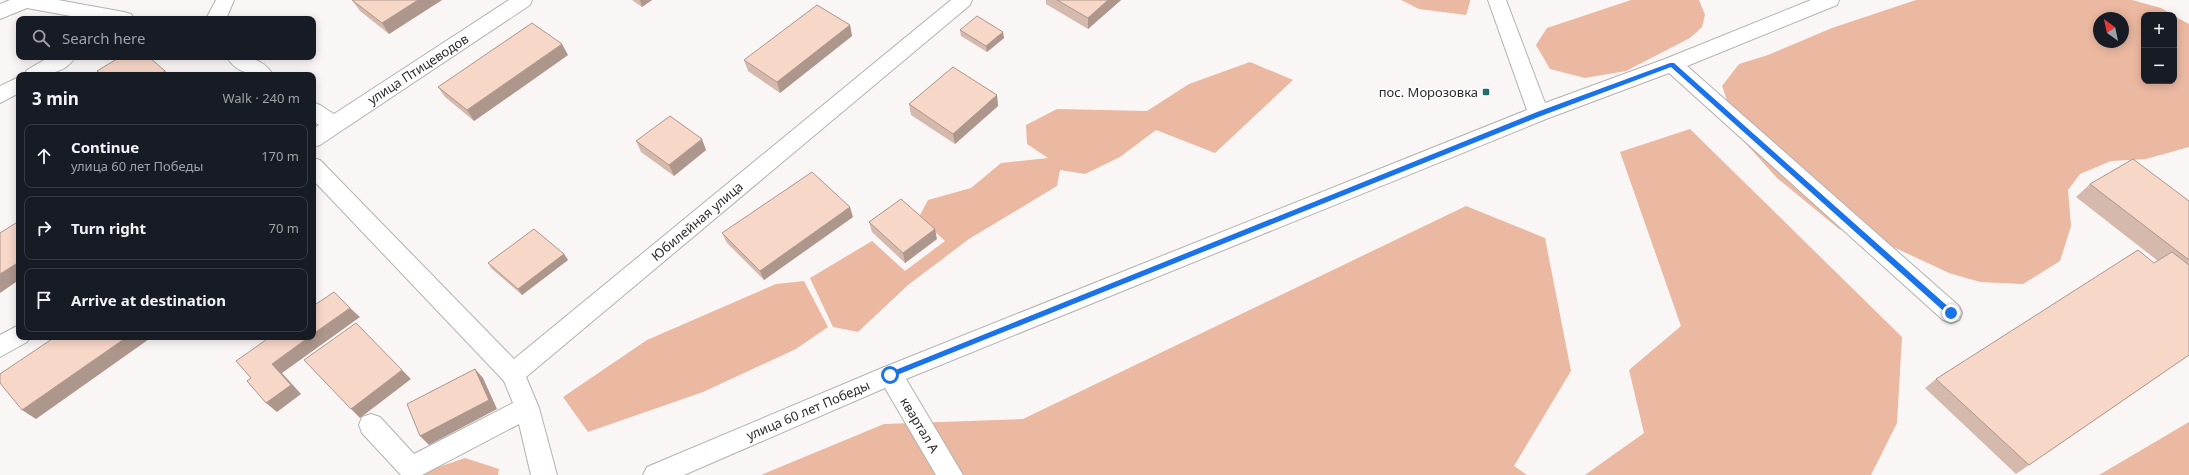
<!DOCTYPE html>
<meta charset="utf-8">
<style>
body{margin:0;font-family:"Noto Sans",sans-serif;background:#20242c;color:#f1f3f6}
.controls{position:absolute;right:12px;top:12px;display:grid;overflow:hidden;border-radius:8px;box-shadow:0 2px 10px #0003}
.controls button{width:36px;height:36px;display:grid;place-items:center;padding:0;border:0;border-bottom:1px solid #363941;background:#171b24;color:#f1f3f6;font:20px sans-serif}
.compass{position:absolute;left:2093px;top:12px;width:36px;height:36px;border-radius:50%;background:#171b24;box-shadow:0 2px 10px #0003;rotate:327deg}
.stop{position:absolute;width:12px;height:12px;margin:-9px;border:3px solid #1a73e8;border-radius:50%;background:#fff}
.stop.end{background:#1a73e8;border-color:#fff;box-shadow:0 1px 4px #0008}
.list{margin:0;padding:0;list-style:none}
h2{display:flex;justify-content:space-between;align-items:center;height:52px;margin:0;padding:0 16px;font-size:17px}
h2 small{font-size:13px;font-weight:400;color:#9ea1a6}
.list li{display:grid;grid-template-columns:26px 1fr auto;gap:12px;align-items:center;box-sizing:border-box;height:64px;margin:0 8px 8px;padding:0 8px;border:1px solid #363941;border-radius:8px}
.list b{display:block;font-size:15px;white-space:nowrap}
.list p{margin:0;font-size:13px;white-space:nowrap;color:#9ea1a6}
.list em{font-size:13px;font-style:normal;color:#9ea1a6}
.icon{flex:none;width:22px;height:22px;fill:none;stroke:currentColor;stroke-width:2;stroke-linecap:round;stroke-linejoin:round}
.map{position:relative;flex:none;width:2189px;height:475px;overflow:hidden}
.search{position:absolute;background:#171b24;box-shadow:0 2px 10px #0003;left:16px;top:16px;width:300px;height:44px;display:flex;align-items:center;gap:10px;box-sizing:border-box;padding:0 14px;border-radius:8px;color:#9ea1a6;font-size:15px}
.panel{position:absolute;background:#171b24;box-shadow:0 2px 10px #0003;left:16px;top:72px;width:300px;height:268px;border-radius:8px}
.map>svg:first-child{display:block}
</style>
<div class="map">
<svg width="2189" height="475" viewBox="0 0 2189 475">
<rect width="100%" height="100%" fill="#faf6f5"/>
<g fill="#ebb8a1" fill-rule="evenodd">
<path d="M 1401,0 L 1470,0 L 1470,2 L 1466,15 L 1419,9 Z"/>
<path d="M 1631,0 L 1699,0 L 1705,15 L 1702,27 L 1690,38 L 1626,71 L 1585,78 L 1550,69 L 1536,45 L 1547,28 Z"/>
<path d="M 1916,0 L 2132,0 L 2161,8 L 2173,15 L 2144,15 L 2144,81 L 2174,81 L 2174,16 L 2189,24 L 2189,147 L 2146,159 L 2111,161 L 2080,174 L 2068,190 L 2071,226 L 2060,261 L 2023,284 L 1980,282 L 1949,273 L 1889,245 L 1839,229 L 1777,178 L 1740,137 L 1722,86 L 1739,64 L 1768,55 L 1832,28 ZM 2099,18 L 2123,18 L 2123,42 L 2099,42 Z"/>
<path d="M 1250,62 L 1293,80 L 1215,153 L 1156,130 L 1120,157 L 1085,174 L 1060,170 L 1057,186 L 969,239 L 908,285 L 858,332 L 833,327 L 810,278 L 872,241 L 905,271 L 945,241 L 919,217 L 928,200 L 971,188 L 1001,163 L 1048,158 L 1027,144 L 1026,125 L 1057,109 L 1147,111 L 1189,84 Z"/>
<path d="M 1690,129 L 1902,337 L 1897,423 L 1871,475 L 1585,475 L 1644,433 L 1629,370 L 1681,326 L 1620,152 Z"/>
<path d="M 1466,206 L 1545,238 L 1571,371 L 1514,466 L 1527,475 L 761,475 L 884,424 L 1023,419 Z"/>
<path d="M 804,281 L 828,327 L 796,349 L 703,392 L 588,432 L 563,397 L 647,340 L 776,284 Z"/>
<path d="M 2189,422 L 2189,475 L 2099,475 Z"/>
<path d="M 465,458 L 499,469 L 498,475 L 415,475 Z"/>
</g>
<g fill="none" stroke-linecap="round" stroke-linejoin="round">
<defs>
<g id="minor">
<path d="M 10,0 L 58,0 L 124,12 L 131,14 L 134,19 L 87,19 L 27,8 L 0,19 L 0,4 Z"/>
<path d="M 216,0 L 234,0 L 226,19 L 206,19 Z"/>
<path d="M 509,0 L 532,0 L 530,5 L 320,145 L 313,147 L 313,129 L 319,125 L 313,121 L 313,102 L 320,105 L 334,114 Z"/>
<path d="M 951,0 L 972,0 L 970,5 L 526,377 L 539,408 L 557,475 L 531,475 L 519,424 L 422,475 L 401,475 L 362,433 L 359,425 L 362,417 L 371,414 L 380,417 L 414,454 L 513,403 L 504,381 L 313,180 L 313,158 L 320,160 L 514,359 Z"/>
<path d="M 1488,0 L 1506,0 L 1545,103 L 1665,59 L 1811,0 L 1839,0 L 1837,5 L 1687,66 L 1959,306 L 1962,313 L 1959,320 L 1951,323 L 1943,320 L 1669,73 L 1546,119 L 906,379 L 963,475 L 936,475 L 885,388 L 684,475 L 643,475 L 647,467 L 882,368 L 1527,110 Z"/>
<path d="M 49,57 L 75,57 C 65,75 42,75 24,75 L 27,70 Z"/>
<path d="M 227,57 C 245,57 263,57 273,75 C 255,75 237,75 227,57 Z"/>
<path d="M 19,77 L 19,93 L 0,103 L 0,86 Z"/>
<path d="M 19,325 L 19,337 L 30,337 L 27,342 L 0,357 L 0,335 Z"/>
</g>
</defs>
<use href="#minor" stroke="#b4b1b0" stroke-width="2"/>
<use href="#minor" fill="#fff" fill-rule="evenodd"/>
</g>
<g fill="#d4b9ac">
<path d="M 352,0 L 442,0 L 389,34 L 360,11 Z"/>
<path d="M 632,0 L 652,0 L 642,7 Z"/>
<path d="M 1046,0 L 1121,0 L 1088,29 L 1046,4 Z"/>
<path d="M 850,25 L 852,36 L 780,93 L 748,71 L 744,60 Z"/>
<path d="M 960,30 L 1004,38 L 987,52 L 961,36 Z"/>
<path d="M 568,55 L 474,121 L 445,97 L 438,87 Z"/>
<path d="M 997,95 L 998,106 L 955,144 L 911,115 L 909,104 Z"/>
<path d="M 636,141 L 706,150 L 674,176 L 641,152 Z"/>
<path d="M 2090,184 L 2189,201 L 2189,355 L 2016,474 L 1925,388 L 1936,379 L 2158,261 L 2076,197 Z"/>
<path d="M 853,217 L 764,280 L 727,243 L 722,233 Z"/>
<path d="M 869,222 L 937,239 L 905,263 L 872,232 Z"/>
<path d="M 564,254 L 568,260 L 522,295 L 492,269 L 488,263 Z"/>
</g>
<g fill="#ad968c">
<path d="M 418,0 L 442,0 L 389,34 L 382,23 Z"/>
<path d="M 640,0 L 652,0 L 642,7 Z"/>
<path d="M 1108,0 L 1121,0 L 1088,29 L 1088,18 Z"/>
<path d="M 850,25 L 852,36 L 780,93 L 777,82 Z"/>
<path d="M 1003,32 L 1004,38 L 987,52 L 986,46 Z"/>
<path d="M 562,44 L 568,55 L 474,121 L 467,110 Z"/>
<path d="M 165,71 L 169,75 L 159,75 Z"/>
<path d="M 997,95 L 998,106 L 955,144 L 953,134 Z"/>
<path d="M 702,139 L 706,150 L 674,176 L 669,165 Z"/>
<path d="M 850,207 L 853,217 L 764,280 L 760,271 Z"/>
<path d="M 935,229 L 937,239 L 905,263 L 903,253 Z"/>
<path d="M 564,254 L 568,260 L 522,295 L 518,289 Z"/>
<path d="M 19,262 L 19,280 L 0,293 L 0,274 Z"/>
<path d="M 350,308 L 360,317 L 282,373 L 301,394 L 277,412 L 266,403 L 272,364 L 309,337 L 313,337 L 313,334 Z"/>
<path d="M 127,337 L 152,337 L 36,419 L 22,410 Z"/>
<path d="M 475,369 L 483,378 L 497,409 L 429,445 L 420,436 Z"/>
<path d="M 402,370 L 411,379 L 360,418 L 351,409 Z"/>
</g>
<g fill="#f7d7c8" stroke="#ad968c">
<path d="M 352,0 L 418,0 L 382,23 Z"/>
<path d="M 1057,0 L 1108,0 L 1088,18 Z"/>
<path d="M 817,5 L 850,25 L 777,82 L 744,60 Z"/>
<path d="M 977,16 L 1003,32 L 986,46 L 960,30 Z"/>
<path d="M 532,23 L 562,44 L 467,110 L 438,87 Z"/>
<path d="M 120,57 L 149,57 L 165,71 L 159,75 L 102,75 L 97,71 Z"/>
<path d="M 953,67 L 997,95 L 953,134 L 909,104 Z"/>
<path d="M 670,116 L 702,139 L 669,165 L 636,141 Z"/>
<path d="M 2133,159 L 2189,201 L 2189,260 L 2090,184 Z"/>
<path d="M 812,172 L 850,207 L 760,271 L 722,233 Z"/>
<path d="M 901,199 L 935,229 L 903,253 L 869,222 Z"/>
<path d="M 19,221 L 19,262 L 0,274 L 0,233 Z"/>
<path d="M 534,229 L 564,254 L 518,289 L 488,263 Z"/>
<path d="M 2138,250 L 2154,263 L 2172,252 L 2189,265 L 2189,355 L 2029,465 L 1936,379 Z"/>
<path d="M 334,292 L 350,308 L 313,334 L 313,306 Z"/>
<path d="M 356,323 L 402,370 L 351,409 L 304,360 Z"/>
<path d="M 55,337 L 127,337 L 22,410 L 0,383 L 0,374 Z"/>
<path d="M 270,337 L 309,337 L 272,364 L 291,385 L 266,403 L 247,381 L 251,378 L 236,361 Z"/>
<path d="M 475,369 L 489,400 L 420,436 L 407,404 Z"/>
</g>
<path fill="#1a73e8" d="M 1670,63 L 1674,63 L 1953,311 L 1953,315 L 1948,315 L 1671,67 L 1541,116 L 892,377 L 890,378 L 886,375 L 888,373 L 1537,112 Z"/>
<rect fill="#216d6d" stroke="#fff" stroke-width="1.5" x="1482" y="88" width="8" height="8" rx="2"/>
<g text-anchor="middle" stroke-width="3" stroke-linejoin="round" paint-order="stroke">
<g font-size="13" fill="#2d2c2b" stroke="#fff">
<text transform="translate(418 69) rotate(-33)" y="5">улица Птицеводов</text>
<text transform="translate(697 221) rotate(-40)" y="5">Юбилейная улица</text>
<text transform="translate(808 410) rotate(-23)" y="5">улица 60 лет Победы</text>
<text transform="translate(920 425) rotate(59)" y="5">квартал А</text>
</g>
<g font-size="13" fill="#2d2c2b" stroke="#fff" text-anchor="end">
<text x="1478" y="97">пос. Морозовка</text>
</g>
</g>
</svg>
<div class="controls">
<button>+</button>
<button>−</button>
</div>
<svg class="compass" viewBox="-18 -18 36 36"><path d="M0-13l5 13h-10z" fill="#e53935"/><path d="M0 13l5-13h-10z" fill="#9ea1a6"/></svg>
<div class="stop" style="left:890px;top:375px"></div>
<div class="stop end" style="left:1951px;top:313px"></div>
<div class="search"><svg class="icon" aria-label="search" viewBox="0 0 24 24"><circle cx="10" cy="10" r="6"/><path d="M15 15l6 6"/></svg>Search here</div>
<section class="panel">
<h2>3 min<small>Walk · 240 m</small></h2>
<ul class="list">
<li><svg class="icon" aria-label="ahead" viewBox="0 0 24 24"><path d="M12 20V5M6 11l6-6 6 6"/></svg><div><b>Continue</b><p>улица 60 лет Победы</p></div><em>170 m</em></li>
<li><svg class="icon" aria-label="right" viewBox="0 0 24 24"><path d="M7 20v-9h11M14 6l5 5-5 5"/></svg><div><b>Turn right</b></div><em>70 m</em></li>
<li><svg class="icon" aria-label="arrive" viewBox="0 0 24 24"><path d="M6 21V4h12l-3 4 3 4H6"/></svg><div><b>Arrive at destination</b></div></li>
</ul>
</section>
</div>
